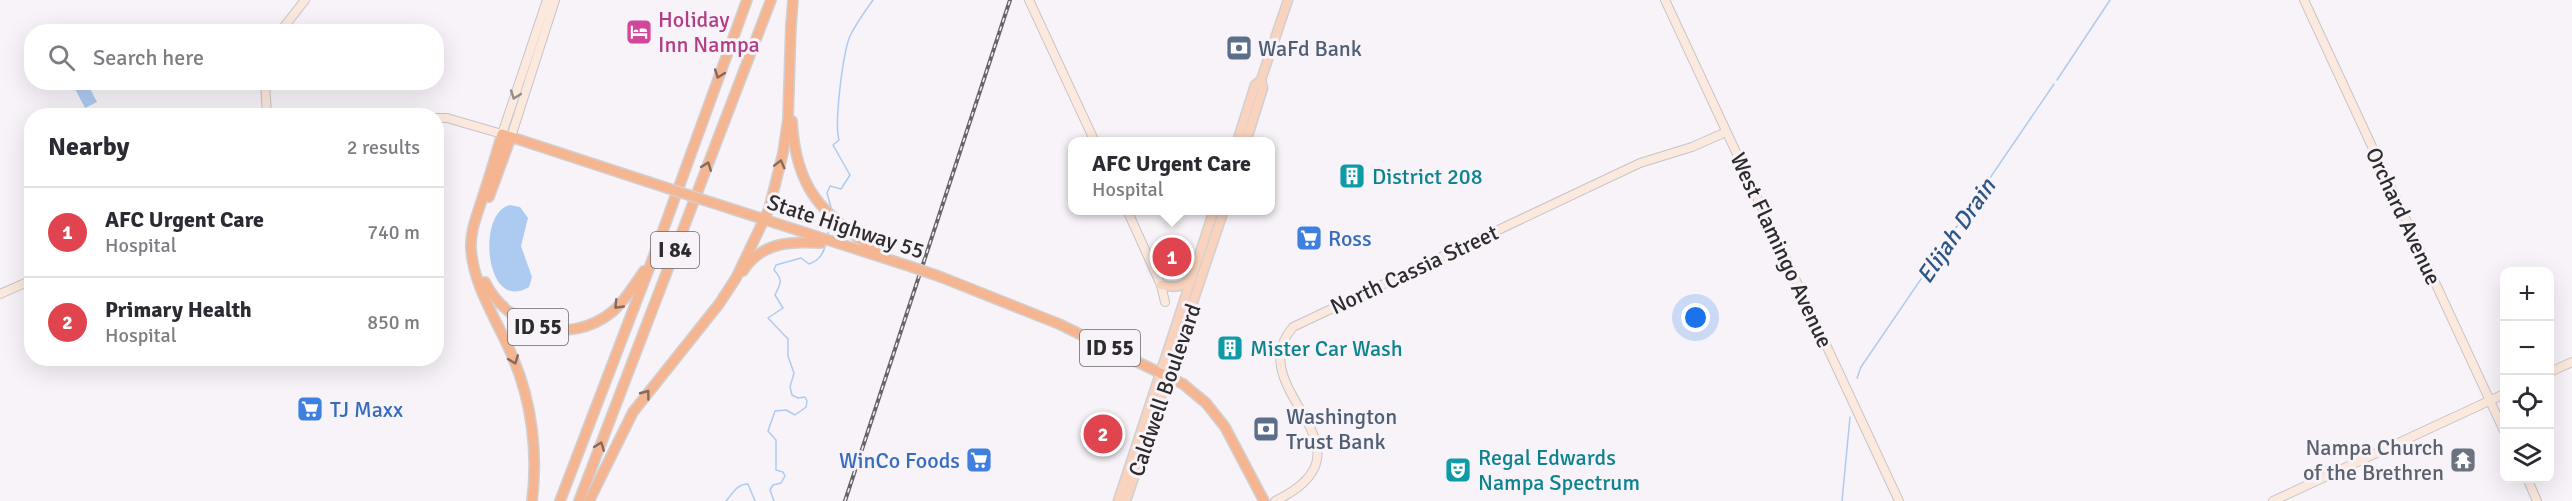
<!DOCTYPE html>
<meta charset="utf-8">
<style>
body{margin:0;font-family:Signika,sans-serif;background:#f2f2f3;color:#2b2b33}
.controls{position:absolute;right:18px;bottom:18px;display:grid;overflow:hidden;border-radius:12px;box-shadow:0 6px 24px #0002}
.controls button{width:54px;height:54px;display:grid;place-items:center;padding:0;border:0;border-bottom:2px solid #e1e1e2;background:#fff;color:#2b2b33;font:30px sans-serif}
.you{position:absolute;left:1696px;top:318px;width:21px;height:21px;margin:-15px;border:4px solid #fff;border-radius:50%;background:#1a73e8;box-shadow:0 0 0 9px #1a73e833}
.badge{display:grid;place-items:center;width:39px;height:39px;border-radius:50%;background:#a91851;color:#fff;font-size:20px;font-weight:700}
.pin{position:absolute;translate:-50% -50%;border:3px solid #fff;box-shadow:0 2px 6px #0006}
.popup{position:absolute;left:1068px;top:137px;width:207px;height:78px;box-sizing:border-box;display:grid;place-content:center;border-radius:12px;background:#fff;filter:drop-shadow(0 2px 4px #0005);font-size:20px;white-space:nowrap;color:#7c7c81}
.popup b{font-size:22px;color:#2b2b33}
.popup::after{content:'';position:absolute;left:50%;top:100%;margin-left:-12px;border:12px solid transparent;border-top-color:#fff}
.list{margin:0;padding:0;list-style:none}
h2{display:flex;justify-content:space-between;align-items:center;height:78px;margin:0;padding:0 24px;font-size:26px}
h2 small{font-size:20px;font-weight:400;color:#7c7c81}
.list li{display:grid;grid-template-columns:39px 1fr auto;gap:18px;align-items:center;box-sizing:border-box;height:90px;padding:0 24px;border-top:2px solid #e1e1e2}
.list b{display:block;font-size:22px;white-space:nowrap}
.list p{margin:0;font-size:20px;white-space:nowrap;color:#7c7c81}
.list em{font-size:20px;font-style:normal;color:#7c7c81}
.icon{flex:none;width:33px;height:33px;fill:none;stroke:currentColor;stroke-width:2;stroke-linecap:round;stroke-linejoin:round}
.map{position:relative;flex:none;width:2572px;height:501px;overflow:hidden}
.search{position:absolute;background:#fff;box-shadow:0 6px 24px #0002;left:24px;top:24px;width:420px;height:66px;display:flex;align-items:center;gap:15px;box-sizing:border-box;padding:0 21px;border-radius:24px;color:#7c7c81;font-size:22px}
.panel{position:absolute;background:#fff;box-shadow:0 6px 24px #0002;left:24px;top:108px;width:420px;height:258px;border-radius:24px}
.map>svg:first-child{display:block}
</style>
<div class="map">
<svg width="2572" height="501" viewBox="0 0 2572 501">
<rect width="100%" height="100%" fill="#f7f3f8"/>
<g fill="#adcbf1">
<path d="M 72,83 L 87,83 L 97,102 L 85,108 Z"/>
<path d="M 510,205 L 520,207 L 528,218 L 521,246 L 532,277 L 529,287 C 485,314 476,212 510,205 Z"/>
</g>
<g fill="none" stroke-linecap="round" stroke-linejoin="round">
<g stroke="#adcbf1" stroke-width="1.5">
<path d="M 2057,80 L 2110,0"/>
<path d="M 832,211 L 827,193 L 830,186 L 841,189 L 850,175 L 833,145 L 839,140 C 834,122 843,53 850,36 C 856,24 865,11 873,0"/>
<path d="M 828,234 L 830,221"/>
<path d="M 1857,378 L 1861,367 L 2054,84"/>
<path d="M 726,501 C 733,493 737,484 748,484 L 755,501"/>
<path d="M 774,501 L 770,490 L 773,485 L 781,483 L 785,476 L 783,472 L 776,470 L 776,440 L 768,431 L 775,411 L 786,410 L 795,415 L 806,407 L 807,401 L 805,397 L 798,398 L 792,395 L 790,387 L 794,373 L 788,356 L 788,339 L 768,318 L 783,308 L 775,295 C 780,284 784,281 774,270 L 776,265 L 801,258 L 809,264 C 820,260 824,253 826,242"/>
<path d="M 1842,501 L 1850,417"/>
</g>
<defs>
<g id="secondary">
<path d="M 1029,0 L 1095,142"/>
<path d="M 1665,0 L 1899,501"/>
<path d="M 2304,0 L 2504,431"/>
<path d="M 280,32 L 305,0"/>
<path d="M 265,82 L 267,116"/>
<path d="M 436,118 L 447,118 L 502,134 L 547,0"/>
<path d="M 511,137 L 555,0"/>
<path d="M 1127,210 L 1161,285 L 1165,302"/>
<path d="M 0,294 L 32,280"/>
<path d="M 2550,372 L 2572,362"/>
<path d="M 2527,478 L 2537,501"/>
<path d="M 1275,501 C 1386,448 1238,390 1293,327 L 1640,163 L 1692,147 L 1726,132"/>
<path d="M 2273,501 L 2504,394"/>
</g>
<g id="primary">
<path d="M 1237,142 L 1255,85 L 1261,80 L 1288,0"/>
<path d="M 1246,142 L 1263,88 L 1261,80"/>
<path d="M 1161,285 C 1174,288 1182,288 1191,278"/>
<path d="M 1118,501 L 1214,210"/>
<path d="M 1126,501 L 1224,210"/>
</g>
<g id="highway">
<path d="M 791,26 L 793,0"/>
<path d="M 792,121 C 796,198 829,216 885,258"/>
<path d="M 489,197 L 511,137"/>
<path d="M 704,200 L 912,267"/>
<path d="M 743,271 C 761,242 791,241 821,243"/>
<path d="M 941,277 L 1059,324 L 1183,384 L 1206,403 L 1225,427 L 1264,501"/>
<path d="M 485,282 C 508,329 570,346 612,312 C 625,301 634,285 644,271"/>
<path d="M 532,501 C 538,454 532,402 513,358 C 499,323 473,287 471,248 C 470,230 478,213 483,196 C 490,175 496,155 502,134 L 664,187"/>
<path d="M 560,501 L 653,258 L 747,0"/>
<path d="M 579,501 L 771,0"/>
<path d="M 589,501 L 633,412 L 719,304 L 736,278 L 769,209 L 783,153 L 788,119 L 791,23"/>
</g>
</defs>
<use href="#secondary" stroke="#c7c3c8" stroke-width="10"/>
<use href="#primary" stroke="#d1d0d1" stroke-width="11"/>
<use href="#highway" stroke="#d1d0d1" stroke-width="12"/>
<use href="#secondary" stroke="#fce9de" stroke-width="8"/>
<use href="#primary" stroke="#f9d3bd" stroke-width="8"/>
<use href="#highway" stroke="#f5b591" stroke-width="9"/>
<defs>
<path id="rail" d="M 845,501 L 1010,0"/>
</defs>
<use href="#rail" stroke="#676467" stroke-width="4"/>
<use href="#rail" stroke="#f7f3f8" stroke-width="1.5" stroke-dasharray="4.5" stroke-linecap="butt"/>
<defs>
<g id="highway-bridge">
<path d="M 664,187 L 704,200"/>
<path d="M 912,267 L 941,277"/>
</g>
</defs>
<use href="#highway-bridge" stroke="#d1d0d1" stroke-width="12" stroke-linecap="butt"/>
<use href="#highway-bridge" stroke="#f5b591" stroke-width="9"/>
</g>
<defs><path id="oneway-chevron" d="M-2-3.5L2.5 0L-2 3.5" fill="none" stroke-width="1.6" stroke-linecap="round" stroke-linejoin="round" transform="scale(1.5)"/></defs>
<g stroke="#87695a">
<use href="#oneway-chevron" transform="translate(719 74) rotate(110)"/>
<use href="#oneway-chevron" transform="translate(780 164) rotate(-76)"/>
<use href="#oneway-chevron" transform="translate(707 166) rotate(-69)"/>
<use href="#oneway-chevron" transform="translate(618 305) rotate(134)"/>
<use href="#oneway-chevron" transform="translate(514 360) rotate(69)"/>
<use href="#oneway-chevron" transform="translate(646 394) rotate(-53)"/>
<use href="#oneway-chevron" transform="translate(600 446) rotate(-69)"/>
</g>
<use stroke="#948a86" href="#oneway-chevron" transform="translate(515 95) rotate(110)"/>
<defs>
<symbol id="hotel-square" viewBox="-11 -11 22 22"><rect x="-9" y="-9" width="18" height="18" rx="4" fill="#d1479c" stroke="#f7f3f8"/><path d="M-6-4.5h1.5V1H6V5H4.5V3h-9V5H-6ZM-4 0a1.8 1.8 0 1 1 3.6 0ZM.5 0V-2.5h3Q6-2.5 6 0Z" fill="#fff"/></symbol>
<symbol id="bank-square" viewBox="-11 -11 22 22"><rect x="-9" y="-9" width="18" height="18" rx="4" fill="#5c6f8a" stroke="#f7f3f8"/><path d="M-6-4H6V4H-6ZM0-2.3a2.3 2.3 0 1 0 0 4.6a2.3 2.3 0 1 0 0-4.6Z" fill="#fff"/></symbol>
<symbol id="building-square" viewBox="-11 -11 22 22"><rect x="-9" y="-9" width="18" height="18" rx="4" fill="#0f9aa8" stroke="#f7f3f8"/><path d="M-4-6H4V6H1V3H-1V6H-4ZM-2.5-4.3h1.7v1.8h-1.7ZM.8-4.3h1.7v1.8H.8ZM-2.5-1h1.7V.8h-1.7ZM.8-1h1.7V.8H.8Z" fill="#fff"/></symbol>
<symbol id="supermarket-square" viewBox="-11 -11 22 22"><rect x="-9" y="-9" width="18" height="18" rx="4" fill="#3f7fe0" stroke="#f7f3f8"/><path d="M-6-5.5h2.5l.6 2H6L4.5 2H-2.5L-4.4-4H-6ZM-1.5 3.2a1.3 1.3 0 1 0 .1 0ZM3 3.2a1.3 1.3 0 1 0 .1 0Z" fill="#fff"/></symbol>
<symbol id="temple-square" viewBox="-11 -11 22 22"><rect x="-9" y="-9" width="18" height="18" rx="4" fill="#6b7280" stroke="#f7f3f8"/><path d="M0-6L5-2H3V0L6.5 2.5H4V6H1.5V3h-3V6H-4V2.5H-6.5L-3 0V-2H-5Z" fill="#fff"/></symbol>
<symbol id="theatre-square" viewBox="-11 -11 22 22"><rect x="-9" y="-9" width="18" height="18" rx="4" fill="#0f9aa8" stroke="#f7f3f8"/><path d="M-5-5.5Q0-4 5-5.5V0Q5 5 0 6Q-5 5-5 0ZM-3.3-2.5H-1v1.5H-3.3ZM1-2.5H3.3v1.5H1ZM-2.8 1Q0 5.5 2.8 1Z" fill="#fff"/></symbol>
</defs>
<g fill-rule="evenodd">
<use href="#hotel-square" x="624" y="17" width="30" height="30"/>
<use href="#bank-square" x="1224" y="33" width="30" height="30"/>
<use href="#building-square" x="1337" y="161" width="30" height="30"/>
<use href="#supermarket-square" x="1294" y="223" width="30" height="30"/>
<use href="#building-square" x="1215" y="333" width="30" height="30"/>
<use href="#supermarket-square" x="295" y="394" width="30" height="30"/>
<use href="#bank-square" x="1251" y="414" width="30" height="30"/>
<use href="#supermarket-square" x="964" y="445" width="30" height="30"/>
<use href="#temple-square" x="2448" y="445" width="30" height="30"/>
<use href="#theatre-square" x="1443" y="455" width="30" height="30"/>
</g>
<g text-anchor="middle" stroke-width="6" stroke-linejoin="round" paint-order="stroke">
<g fill="#f7f3f8" stroke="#6a676a" stroke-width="1.5">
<rect x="651" y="232" width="48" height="36" rx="4.5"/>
<rect x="508" y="309" width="60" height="36" rx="4.5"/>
<rect x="1080" y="330" width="60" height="36" rx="4.5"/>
</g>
<g font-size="21" font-weight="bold" fill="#2d2b2d">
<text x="675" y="257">I 84</text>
<text x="538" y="334">ID 55</text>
<text x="1110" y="355">ID 55</text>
</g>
<g font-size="22" fill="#b23c85" stroke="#f7f3f8" text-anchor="start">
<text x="658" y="27">Holiday<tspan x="658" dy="25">Inn Nampa</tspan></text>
</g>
<g font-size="22" fill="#4e5e75" stroke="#f7f3f8" text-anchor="start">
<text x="1258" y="56">WaFd Bank</text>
<text x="1286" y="424">Washington<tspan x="1286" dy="25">Trust Bank</tspan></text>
</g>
<g font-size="22" fill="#0d838f" stroke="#f7f3f8" text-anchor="start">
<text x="1372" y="184">District 208</text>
<text x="1250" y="356">Mister Car Wash</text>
<text x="1478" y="465">Regal Edwards<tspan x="1478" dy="25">Nampa Spectrum</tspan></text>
</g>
<g font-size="22" fill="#2d2b2d" stroke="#f7f3f8">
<text transform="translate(2404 216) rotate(65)" y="8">Orchard Avenue</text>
<text transform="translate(846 226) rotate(18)" y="8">State Highway 55</text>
<text transform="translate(1782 250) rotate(65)" y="8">West Flamingo Avenue</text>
<text transform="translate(1414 269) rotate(-25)" y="8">North Cassia Street</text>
<text transform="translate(1164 390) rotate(-71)" y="8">Caldwell Boulevard</text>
</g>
<g font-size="22" fill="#366cbe" stroke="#f7f3f8" text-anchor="start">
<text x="1328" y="246">Ross</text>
<text x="330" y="417">TJ Maxx</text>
<text x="960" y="468" text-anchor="end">WinCo Foods</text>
</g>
<g font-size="22" fill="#5b616d" stroke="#f7f3f8" text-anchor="end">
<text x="2444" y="455">Nampa Church<tspan x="2444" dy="25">of the Brethren</tspan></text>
</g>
<g font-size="24" font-style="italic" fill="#2c5686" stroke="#f7f3f8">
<text transform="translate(1956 231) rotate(-56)" y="8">Elijah Drain</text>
</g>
</g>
</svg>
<div class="controls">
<button>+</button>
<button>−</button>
<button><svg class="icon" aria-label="locate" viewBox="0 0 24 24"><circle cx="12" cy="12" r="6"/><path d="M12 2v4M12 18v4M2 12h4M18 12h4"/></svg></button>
<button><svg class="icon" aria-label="layers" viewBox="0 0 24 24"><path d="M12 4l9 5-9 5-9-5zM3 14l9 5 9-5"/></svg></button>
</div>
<div class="you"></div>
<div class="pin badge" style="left:1172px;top:257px;background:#e0444e">1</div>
<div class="popup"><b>AFC Urgent Care</b>Hospital</div>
<div class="pin badge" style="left:1103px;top:434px;background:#e0444e">2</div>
<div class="search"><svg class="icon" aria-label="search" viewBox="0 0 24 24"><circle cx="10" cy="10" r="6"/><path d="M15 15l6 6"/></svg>Search here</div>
<section class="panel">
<h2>Nearby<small>2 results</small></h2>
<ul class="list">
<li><span class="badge" style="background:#e0444e">1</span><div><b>AFC Urgent Care</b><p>Hospital</p></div><em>740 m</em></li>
<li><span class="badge" style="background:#e0444e">2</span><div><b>Primary Health</b><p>Hospital</p></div><em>850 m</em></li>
</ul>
</section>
</div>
